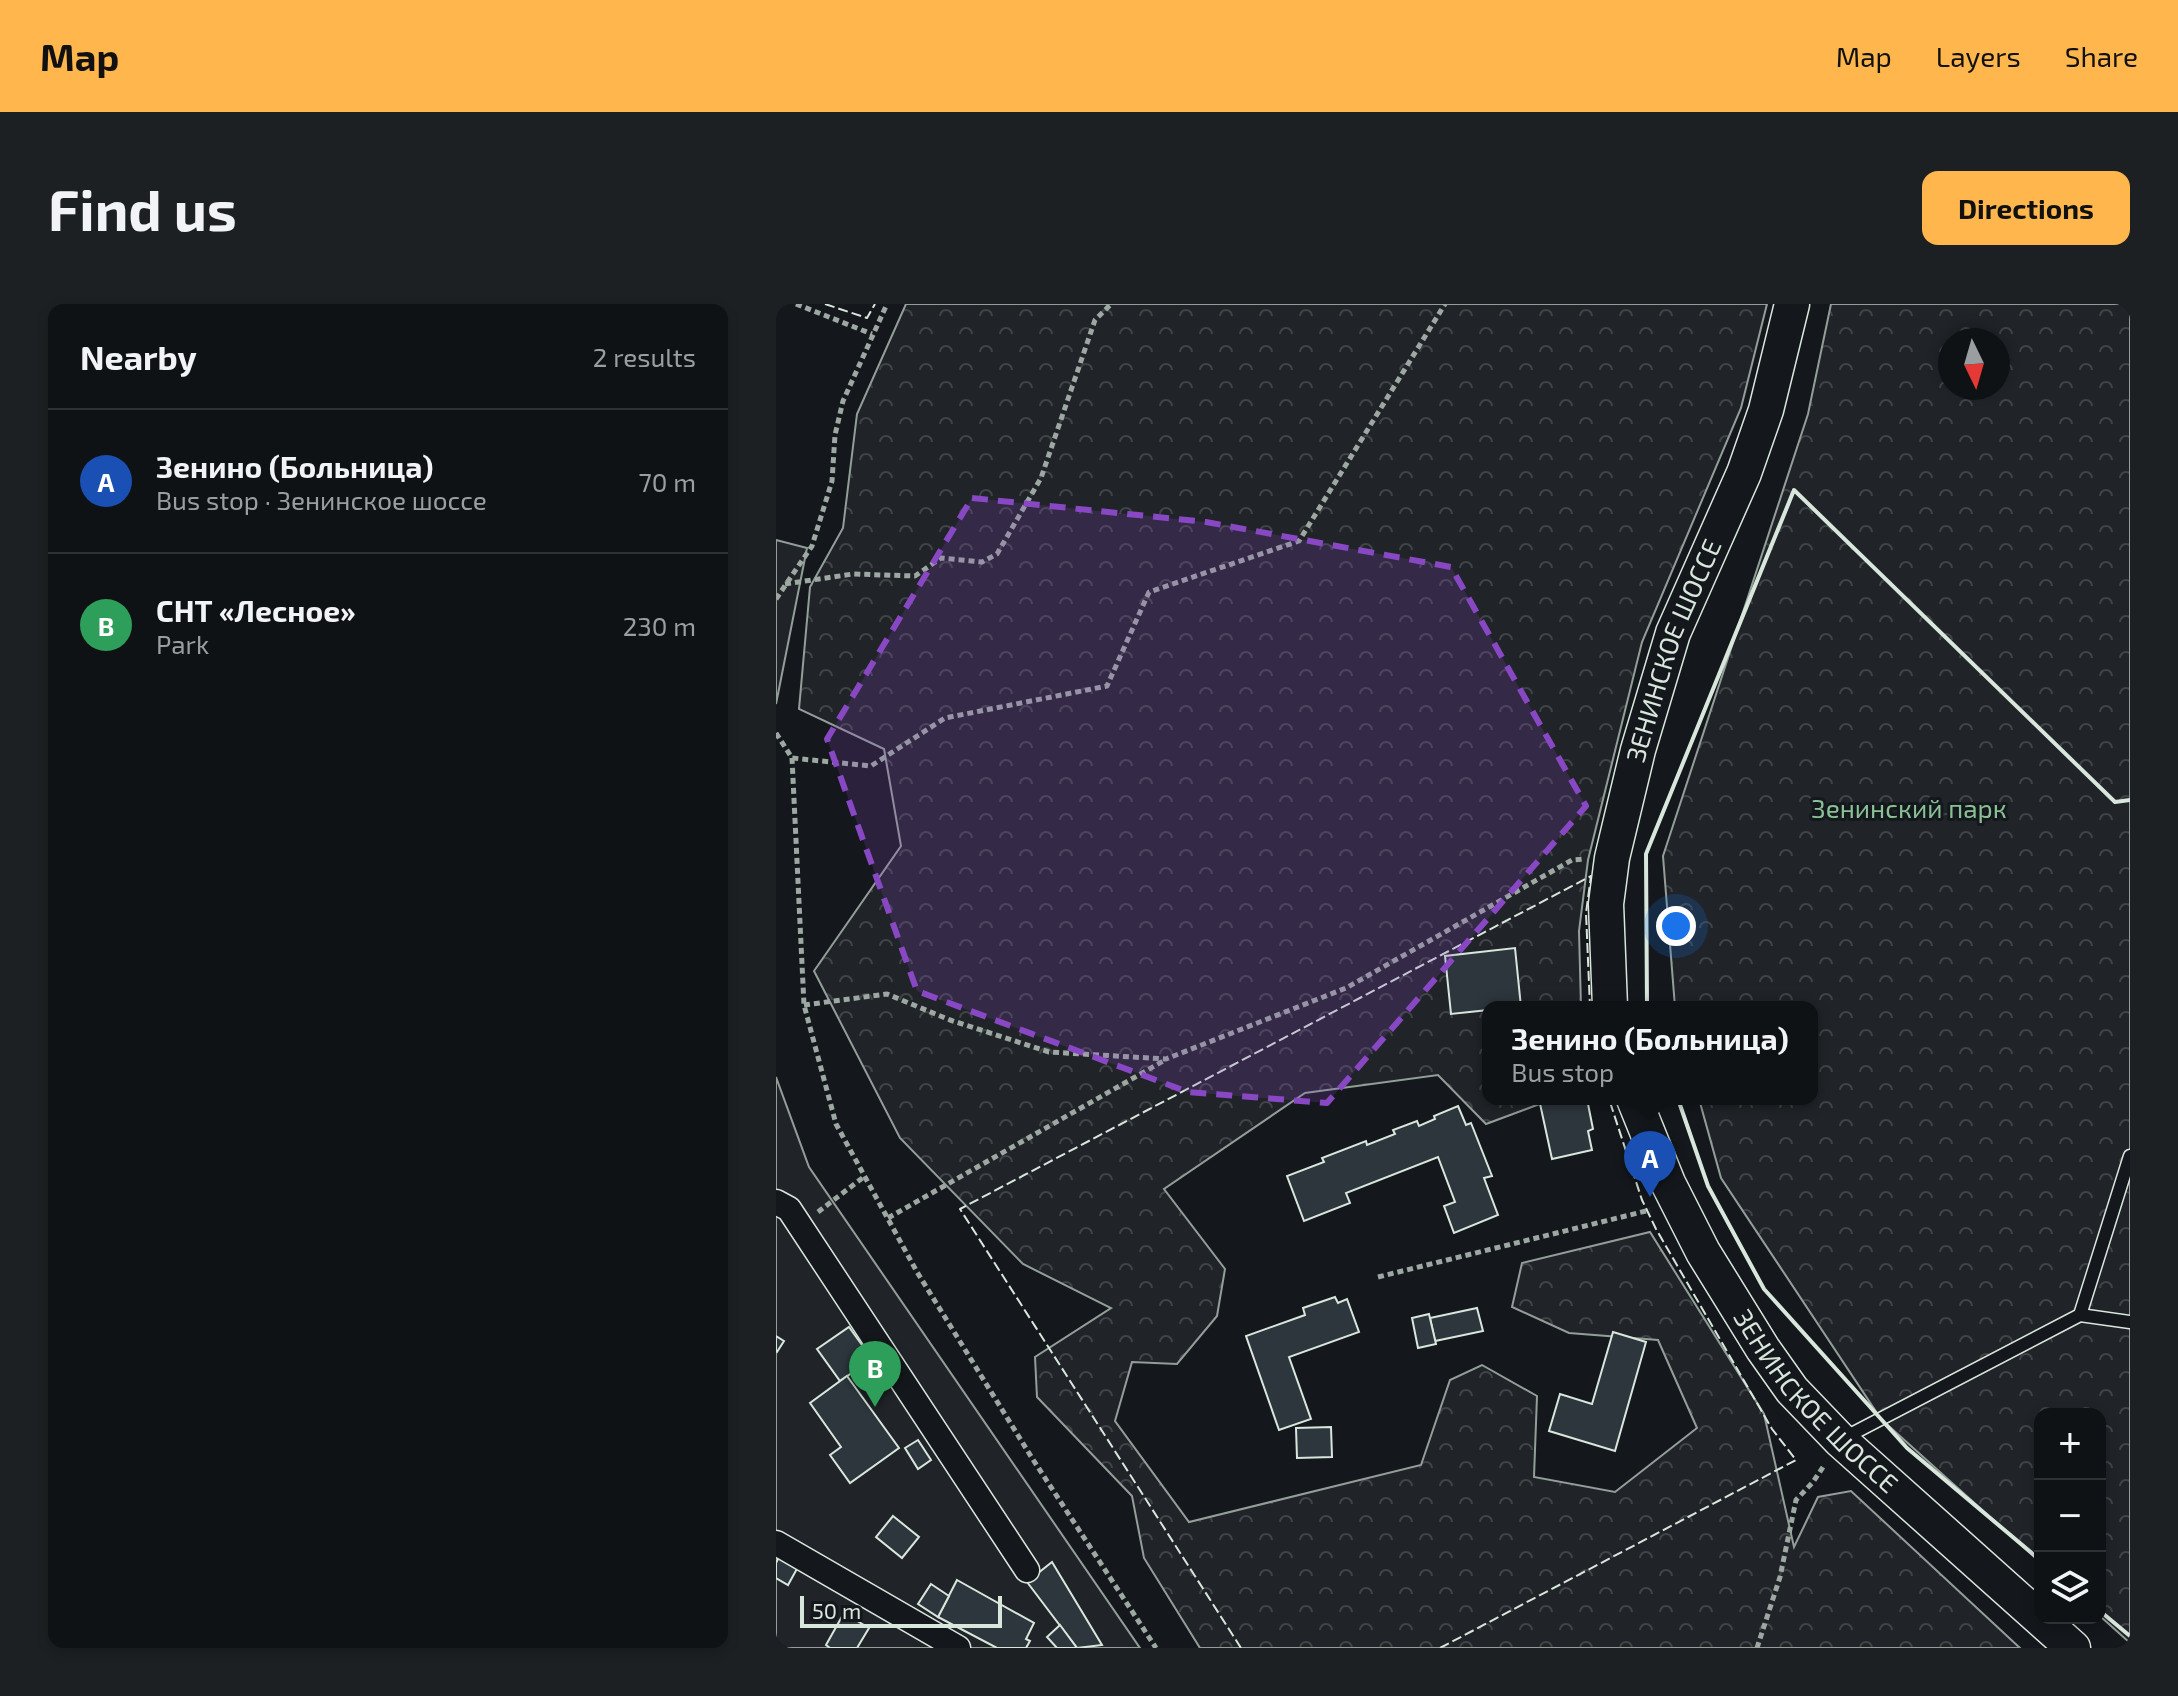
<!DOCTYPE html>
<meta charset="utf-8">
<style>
body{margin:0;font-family:"Exo 2",sans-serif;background:#1d2022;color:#f1f3f6}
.controls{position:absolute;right:24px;bottom:24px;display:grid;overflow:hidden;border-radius:16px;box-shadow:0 4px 12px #0003}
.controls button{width:72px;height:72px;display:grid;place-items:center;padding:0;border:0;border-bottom:2px solid #2f3234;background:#0f1215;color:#f1f3f6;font:40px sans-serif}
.compass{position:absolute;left:1162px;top:24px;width:72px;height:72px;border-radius:50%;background:#0f1215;box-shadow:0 4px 12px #0003;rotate:175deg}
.scale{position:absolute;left:24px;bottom:20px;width:202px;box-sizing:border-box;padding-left:8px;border:4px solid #d8e6dc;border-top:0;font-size:22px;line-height:28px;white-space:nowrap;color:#d8e6dc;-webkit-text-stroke:6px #14181c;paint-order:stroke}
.you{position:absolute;left:900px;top:622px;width:28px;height:28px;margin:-20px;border:6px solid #fff;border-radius:50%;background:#1a73e8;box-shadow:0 0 0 12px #1a73e833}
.badge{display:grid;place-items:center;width:52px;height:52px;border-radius:50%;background:#ffb74d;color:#fff;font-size:26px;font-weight:700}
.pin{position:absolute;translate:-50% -66px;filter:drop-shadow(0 2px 4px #0008)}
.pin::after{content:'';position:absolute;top:42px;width:28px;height:24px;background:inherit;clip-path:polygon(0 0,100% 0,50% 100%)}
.popup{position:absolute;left:706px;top:697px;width:336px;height:104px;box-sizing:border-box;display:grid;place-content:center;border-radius:16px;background:#0f1215;filter:drop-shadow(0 2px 6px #0005);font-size:26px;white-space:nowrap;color:#9b9ea0}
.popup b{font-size:30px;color:#f1f3f6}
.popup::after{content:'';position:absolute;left:50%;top:100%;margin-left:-16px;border:16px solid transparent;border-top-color:#0f1215}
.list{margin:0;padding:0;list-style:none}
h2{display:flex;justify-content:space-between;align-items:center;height:104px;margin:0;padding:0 32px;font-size:34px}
h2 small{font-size:26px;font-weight:400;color:#9b9ea0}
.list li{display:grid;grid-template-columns:52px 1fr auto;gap:24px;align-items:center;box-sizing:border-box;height:144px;padding:0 32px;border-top:2px solid #2f3234}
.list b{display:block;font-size:30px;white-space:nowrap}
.list p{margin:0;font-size:26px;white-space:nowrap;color:#9b9ea0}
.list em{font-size:26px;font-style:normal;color:#9b9ea0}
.icon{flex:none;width:44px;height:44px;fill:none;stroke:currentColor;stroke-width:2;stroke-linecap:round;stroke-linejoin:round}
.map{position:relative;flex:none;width:1354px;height:1344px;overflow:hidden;border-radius:16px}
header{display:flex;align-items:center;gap:48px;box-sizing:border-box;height:112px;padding:0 40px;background:#ffb74d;color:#111}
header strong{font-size:38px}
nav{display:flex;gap:44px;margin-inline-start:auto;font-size:28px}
.intro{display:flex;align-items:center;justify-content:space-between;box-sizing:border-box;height:192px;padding:0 48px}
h1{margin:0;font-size:56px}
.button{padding:20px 36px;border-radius:16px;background:#ffb74d;color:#111;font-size:28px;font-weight:700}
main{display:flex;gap:48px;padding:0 48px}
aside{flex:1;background:#0f1215;border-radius:16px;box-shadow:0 4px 12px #0003}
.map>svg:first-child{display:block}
</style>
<header>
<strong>Map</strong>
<nav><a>Map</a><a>Layers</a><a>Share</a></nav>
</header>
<div class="intro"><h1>Find us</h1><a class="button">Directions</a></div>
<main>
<aside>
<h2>Nearby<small>2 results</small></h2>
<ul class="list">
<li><span class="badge" style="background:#1a4fb4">A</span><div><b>Зенино (Больница)</b><p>Bus stop · Зенинское шоссе</p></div><em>70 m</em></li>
<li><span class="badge" style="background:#2e9e5b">B</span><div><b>СНТ «Лесное»</b><p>Park</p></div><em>230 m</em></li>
</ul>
</aside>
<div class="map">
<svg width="1354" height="1344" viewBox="0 0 1354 1344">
<defs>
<pattern id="forest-crowns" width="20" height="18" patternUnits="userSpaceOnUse" patternTransform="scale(2)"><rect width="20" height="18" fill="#202428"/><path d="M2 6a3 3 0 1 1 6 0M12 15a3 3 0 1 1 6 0" fill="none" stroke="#404447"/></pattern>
</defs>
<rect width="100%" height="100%" fill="#14181c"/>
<g fill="#202428" stroke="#939e99" stroke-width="2">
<path d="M 0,236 L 31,244 L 0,400 Z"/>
<path d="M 0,773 L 33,863 L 364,1344 L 0,1344 Z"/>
</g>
<g fill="url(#forest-crowns)" stroke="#939e99" stroke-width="2" fill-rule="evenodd">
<path d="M 130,0 L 991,0 L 965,104 L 866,338 L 812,556 L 803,627 L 805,703 L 712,703 L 712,795 L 777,795 L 710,820 L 662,771 L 529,789 L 388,885 L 449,965 L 441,1012 L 401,1060 L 356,1058 L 339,1117 L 413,1218 L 645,1161 L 674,1076 L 706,1061 L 761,1092 L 758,1173 L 839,1188 L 921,1124 L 882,1036 L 793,1029 L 736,1003 L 746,959 L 874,928 L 988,1110 L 1018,1243 L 1042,1193 L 1075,1187 L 1244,1344 L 424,1344 L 368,1254 L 356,1192 L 261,1093 L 259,1053 L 335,1004 L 247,960 L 124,834 L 38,667 L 125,542 L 108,445 L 23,405 L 34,283 L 67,224 L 81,110 Z"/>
<path d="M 1055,0 L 1354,0 L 1354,1339 L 1324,1312 L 1324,1110 L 1264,1110 L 1264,1258 L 1105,1115 L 945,874 L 923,795 L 1036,795 L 1036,703 L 899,703 L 887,552 L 1032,110 ZM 1174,36 L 1222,36 L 1222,84 L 1174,84 Z"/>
</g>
<g fill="#2c363c" stroke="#d8e6dc" stroke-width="2">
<path d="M 739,644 L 745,703 L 712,703 L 712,706 L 675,710 L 669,652 Z"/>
<path d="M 763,795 L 811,795 L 817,825 L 812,827 L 816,846 L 776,855 Z"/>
<path d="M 682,802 L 690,821 L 695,819 L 716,872 L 708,874 L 722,911 L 678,929 L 668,902 L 679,898 L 662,853 L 570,889 L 574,899 L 528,917 L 511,872 L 548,858 L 546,854 L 590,837 L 591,841 L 619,830 L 617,826 L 641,817 L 643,822 L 659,815 L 658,812 Z"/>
<path d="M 559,993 L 562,999 L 571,995 L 583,1028 L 513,1053 L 535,1115 L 503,1126 L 470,1032 L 529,1011 L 527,1004 Z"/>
<path d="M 701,1004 L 707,1027 L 659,1037 L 654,1014 Z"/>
<path d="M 653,1010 L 660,1040 L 642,1044 L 636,1014 Z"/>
<path d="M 73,1023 L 96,1055 L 64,1077 L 41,1045 Z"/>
<path d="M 837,1028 L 870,1038 L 839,1147 L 773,1127 L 784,1090 L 816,1100 Z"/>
<path d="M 0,1032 L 8,1037 L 1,1048 L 0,1047 Z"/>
<path d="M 71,1072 L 123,1144 L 74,1179 L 54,1151 L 65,1143 L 34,1099 Z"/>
<path d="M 555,1123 L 556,1153 L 521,1154 L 520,1124 Z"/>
<path d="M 142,1136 L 155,1156 L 142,1165 L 129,1144 Z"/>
<path d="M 117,1212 L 143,1233 L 126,1254 L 100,1233 Z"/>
<path d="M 3,1253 L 22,1263 L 12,1281 L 0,1274 L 0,1259 Z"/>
<path d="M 276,1258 L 326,1341 L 301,1344 L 251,1278 Z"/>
<path d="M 181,1276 L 258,1319 L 250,1335 L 254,1337 L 250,1344 L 221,1344 L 162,1313 Z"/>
<path d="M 155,1280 L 173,1292 L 162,1313 L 142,1300 Z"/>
<path d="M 68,1309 L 93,1324 L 81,1344 L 54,1344 L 50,1341 Z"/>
<path d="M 284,1321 L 301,1344 L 281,1344 L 271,1333 Z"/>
</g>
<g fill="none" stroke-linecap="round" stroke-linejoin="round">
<defs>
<g id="lane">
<path d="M 1304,1011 L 1354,852"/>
<path d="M 1068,1134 L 1304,1011 L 1354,1018"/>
</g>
<g id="street">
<path d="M 0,898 L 13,905 L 251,1266"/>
<path d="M 0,1239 L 182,1344"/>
</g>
<g id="secondary">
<path id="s1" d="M 834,703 L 830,600 L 836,554 L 862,446 L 897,329 L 968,169 L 990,106 L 1016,0"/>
<path id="s2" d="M 858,795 L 892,879 L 927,948 L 987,1045 L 1016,1086 L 1064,1136 L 1297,1344"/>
</g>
</defs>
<use href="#lane" stroke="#d8e6dc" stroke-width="15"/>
<use href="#street" stroke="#d8e6dc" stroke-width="27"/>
<use href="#secondary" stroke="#d8e6dc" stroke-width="37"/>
<g stroke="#9da8a2" stroke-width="5" stroke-dasharray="6 4" stroke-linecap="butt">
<path d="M 20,0 L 96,30"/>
<path d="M 9,280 L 77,270 L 139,272 L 165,254 L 206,258 L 221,250 L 265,174 L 319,16 L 335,0"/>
<path d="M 0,295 L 36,242 L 56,177 L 59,131 L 67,97 L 111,0"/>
<path d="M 0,429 L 16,454 L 95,462 L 169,414 L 331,382 L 373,288 L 523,237 L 669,0"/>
<path d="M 16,454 L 28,701 L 60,820 L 141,968 L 256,1154 L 380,1344"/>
<path d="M 28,701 L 111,690 L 174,716 L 273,748 L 390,755 L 570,684 L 796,556 L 808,555"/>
<path d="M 42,908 L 89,872"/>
<path d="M 112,914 L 389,756"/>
<path d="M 602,973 L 874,906"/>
<path d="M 981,1344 L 1004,1273 L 1020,1196 L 1037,1178 L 1049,1160"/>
</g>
<use href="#lane" stroke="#14181c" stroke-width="12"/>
<use href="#street" stroke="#14181c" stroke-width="24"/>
<use href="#secondary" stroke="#14181c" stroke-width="34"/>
<g stroke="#d8e6dc" stroke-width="2" stroke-dasharray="10 4" stroke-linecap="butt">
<path d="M 49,0 L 91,14 L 99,0"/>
<path d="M 465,1344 L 184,905 L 815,572 L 810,609 L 814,703"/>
<path d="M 664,1344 L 1020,1156 L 996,1125 L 880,925 L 866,896 L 833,795"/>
</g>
<g stroke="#d8e6dc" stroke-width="4">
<path d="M 871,703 L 870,550 L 1018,186 L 1339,498 L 1354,496"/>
<path d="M 902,795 L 932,882 L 988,985 L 1131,1144 L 1264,1256"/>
<path d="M 1324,1307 L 1354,1332"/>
</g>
</g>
<path fill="#8948c3" fill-opacity="0.2" stroke="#8948c3" stroke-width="6" stroke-dasharray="16 10" stroke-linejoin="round" d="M 196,194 L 430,218 L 675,263 L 810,502 L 551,799 L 412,788 L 141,687 L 51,435 Z"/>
<g text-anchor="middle" stroke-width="6" stroke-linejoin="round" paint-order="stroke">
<g font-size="26" fill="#d8e6dc" stroke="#14181c">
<text dy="9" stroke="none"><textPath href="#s1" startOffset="366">ЗЕНИНСКОЕ ШОССЕ</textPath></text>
<text dy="9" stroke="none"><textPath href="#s2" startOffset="356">ЗЕНИНСКОЕ ШОССЕ</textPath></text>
</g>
<g font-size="26" fill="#8ac095" stroke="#14181c">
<text x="1133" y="514">Зенинский парк</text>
</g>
</g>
</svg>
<div class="controls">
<button>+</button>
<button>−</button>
<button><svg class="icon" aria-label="layers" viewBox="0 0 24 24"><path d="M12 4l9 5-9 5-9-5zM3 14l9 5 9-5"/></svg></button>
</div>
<svg class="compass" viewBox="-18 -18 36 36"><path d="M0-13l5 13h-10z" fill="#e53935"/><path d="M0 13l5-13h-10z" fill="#9b9ea0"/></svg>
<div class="scale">50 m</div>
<div class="you"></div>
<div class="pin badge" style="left:874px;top:893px;background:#1a4fb4">A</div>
<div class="popup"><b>Зенино (Больница)</b>Bus stop</div>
<div class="pin badge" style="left:99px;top:1103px;background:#2e9e5b">B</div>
</div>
</main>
